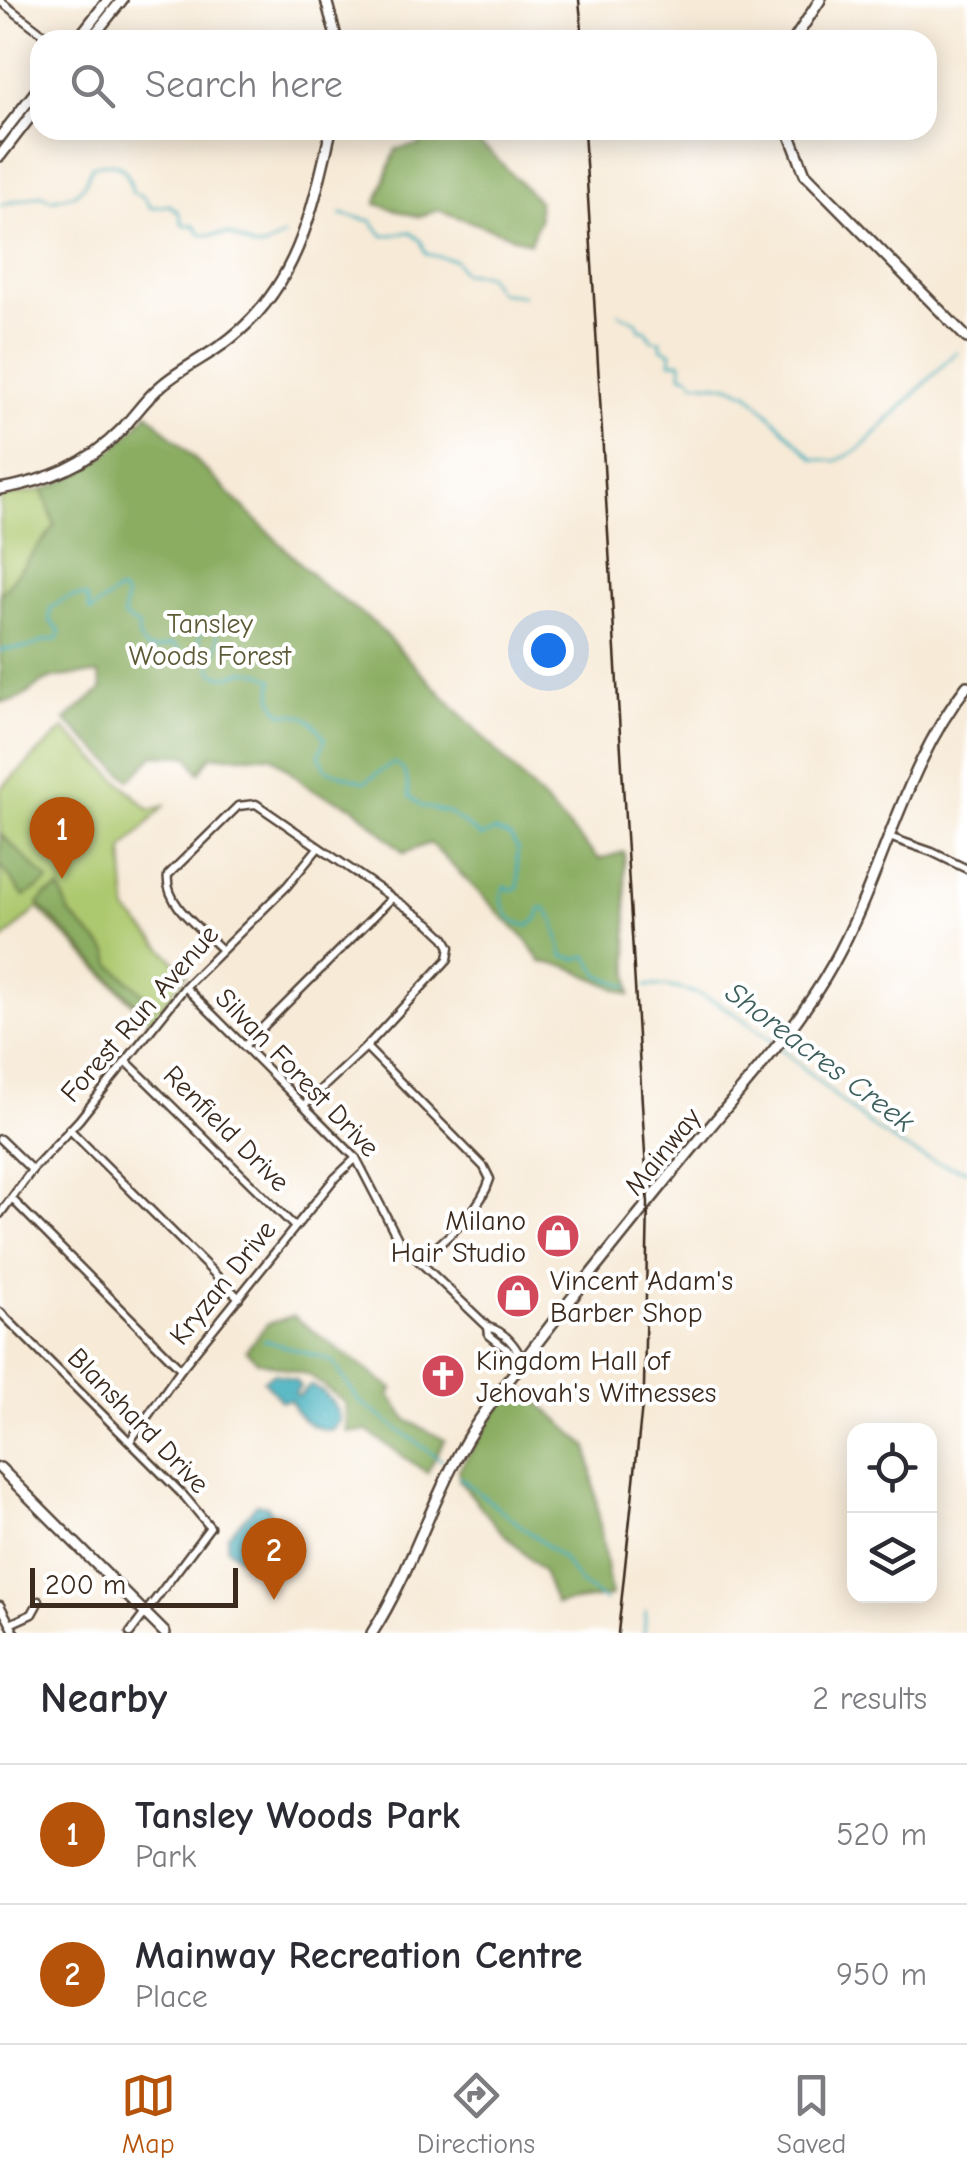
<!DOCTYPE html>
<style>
body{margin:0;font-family:"Comic Neue",sans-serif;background:#f7f7f7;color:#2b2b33}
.controls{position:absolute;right:30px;bottom:30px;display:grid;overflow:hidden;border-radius:20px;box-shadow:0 5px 25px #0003}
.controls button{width:90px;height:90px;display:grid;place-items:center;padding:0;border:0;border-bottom:2px solid #e1e1e2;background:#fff;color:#2b2b33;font:50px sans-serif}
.scale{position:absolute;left:30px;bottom:25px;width:208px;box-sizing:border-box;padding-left:10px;border:5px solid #3b2a1e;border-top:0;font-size:28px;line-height:35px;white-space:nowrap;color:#3b2a1e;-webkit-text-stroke:8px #fff;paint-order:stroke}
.you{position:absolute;left:548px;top:650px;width:35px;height:35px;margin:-25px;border:8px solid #fff;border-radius:50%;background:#1a73e8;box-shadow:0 0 0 15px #1a73e833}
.badge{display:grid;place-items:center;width:65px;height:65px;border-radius:50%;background:#b45309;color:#fff;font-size:32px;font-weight:700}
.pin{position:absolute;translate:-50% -82px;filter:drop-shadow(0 2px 5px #0008)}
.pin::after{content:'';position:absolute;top:52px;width:35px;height:30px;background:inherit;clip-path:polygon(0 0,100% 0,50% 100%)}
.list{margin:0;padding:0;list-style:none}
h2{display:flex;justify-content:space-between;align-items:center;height:130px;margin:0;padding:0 40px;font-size:42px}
h2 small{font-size:32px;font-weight:400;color:#7c7c81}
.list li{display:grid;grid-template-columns:65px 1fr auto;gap:30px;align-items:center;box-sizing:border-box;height:140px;padding:0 40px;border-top:2px solid #e1e1e2}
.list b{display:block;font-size:38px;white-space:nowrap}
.list p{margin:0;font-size:32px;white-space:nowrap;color:#7c7c81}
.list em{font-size:32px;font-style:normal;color:#7c7c81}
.icon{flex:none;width:55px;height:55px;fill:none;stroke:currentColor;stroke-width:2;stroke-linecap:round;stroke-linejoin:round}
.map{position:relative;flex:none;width:967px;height:1633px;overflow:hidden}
.search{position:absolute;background:#fff;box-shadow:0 5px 25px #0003;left:30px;right:30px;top:30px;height:110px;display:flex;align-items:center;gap:25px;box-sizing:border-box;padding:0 35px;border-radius:30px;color:#7c7c81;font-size:38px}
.sheet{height:410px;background:#fff}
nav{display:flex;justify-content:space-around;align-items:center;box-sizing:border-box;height:140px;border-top:2px solid #e1e1e2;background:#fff;font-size:28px;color:#7c7c81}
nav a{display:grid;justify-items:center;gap:5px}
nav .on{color:#b45309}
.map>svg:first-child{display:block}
</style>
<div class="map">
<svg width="967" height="1633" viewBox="0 0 967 1633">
<rect width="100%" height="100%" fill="#fff"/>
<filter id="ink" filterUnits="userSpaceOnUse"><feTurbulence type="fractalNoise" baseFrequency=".01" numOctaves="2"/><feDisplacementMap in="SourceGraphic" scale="20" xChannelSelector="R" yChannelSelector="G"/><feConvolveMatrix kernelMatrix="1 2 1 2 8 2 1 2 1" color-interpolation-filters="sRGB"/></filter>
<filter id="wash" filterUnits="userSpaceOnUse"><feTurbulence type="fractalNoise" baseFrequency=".0048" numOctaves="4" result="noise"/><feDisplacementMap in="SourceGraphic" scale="40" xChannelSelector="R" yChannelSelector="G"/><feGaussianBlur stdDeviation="2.25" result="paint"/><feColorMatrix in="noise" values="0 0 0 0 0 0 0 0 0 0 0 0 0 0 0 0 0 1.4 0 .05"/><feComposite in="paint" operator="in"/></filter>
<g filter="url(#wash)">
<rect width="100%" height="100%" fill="#f7ead7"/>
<g fill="#adc96f" stroke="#747a46" stroke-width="2.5">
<path d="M 43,490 L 55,526 L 0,595 L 0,498 Z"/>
<path d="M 64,729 L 150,810 L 164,806 L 123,850 L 127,911 L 187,974 L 150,1021 L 38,908 L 0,943 L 0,789 Z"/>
</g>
<g fill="#8aad62" stroke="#626c40" stroke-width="2.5">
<path d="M 423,130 L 462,130 L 490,152 L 538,201 L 539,220 L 530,243 L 438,210 L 418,217 L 376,204 L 396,149 L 420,145 Z"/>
<path d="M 148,413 L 321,584 L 375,624 L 599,859 L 624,852 L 630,995 L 567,966 L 541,962 L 529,943 L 430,843 L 404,853 L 354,807 L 312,790 L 271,756 L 211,756 L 199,773 L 188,756 L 154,755 L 130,780 L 65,720 L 102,689 L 99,674 C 83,675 64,675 50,679 C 30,686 27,703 0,702 L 0,595 L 55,526 L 43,490 C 91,471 115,451 148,413 Z"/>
<path d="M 0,833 L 49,881 L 24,897 L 0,864 Z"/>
<path d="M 60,889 L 70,914 L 109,953 L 111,964 L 154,1004 L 146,1014 L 38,904 L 46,895 Z"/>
<path d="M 293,1316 L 393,1389 L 389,1394 L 407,1420 L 445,1440 L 427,1473 L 367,1431 L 347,1432 L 345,1402 L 309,1375 L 257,1361 L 246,1350 L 267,1324 Z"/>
<path d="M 516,1382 L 588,1447 L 611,1596 L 556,1604 L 543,1572 L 498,1528 L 459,1480 L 459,1469 Z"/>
</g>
<g fill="#40aebc" stroke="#3e6c6d" stroke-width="2.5">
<path d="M 274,1373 L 296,1380 L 300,1386 L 295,1393 L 299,1396 L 310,1385 C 326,1391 337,1404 340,1421 L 332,1430 C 313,1430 295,1418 291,1400 L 281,1401 L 263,1380 Z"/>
<path d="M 257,1504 L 268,1506 L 273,1517 L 272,1525 L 240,1558 L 227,1548 L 228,1535 Z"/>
</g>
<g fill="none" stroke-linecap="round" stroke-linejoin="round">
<g stroke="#40aebc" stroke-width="2.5">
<path d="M 0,205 L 42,195 L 51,200 L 75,194 L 84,185 L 92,166 C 116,158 130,168 132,192 L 144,197 L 151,208 L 170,205 L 179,213 L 183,225 L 194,225 L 202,235 L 229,234 L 255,248 L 265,247 L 283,236"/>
<path d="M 341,214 L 372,221 L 383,236 L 410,232 L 421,241 L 426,254 L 455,260 L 462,273 L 487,275 L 498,292 L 523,296"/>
<path d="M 619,313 L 637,322 L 640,330 L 646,330 L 652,340 L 661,341 L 661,348 L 671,352 L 670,362 L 681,362 L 682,374 L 691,377 L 694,382 L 730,385 L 749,394 L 814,459 L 836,461 L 860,449 L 956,352"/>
<path d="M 0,651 C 10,647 15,649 25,648 C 37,646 43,638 57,640 L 60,631 L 50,621 L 50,609 C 63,599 71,594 87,597 L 90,612 L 117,592 L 122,592 L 126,597 L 123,617 L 138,626 L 139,639 L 146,648 L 154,650 L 172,644 L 189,658 L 199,648 L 200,625 L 210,620 C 223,635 218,649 210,665 L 214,673 C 239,684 240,659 273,680 C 271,695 271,704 284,714 C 305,712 314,721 325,739 L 319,755 L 327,770 L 365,782 L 393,763 C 408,768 407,782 409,796 L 423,807 L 447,812 L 482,837 L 495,831 L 510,837 L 518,849 C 514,865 521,874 518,887 L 512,890 L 505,887 L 501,896 C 505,914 511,923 529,926 L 538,918 L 541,909 L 546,909 L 555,923 L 563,956 L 577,959 L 587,956 L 600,975 L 628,987"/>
<path d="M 646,986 C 697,983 734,1011 773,1042"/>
<path d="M 779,1047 C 834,1093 893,1159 967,1170"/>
<path d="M 264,1340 L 332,1361 L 359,1401 L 441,1460"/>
<path d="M 459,1477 L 562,1558 L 580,1583 L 605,1601"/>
<path d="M 644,1633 L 646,1611"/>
</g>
</g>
</g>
<g filter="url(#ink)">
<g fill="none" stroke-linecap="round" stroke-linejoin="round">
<defs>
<g id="street">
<path d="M 0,1 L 51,40"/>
<path d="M 889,837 L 932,852 L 967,869"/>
<path d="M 221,949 C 201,929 164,904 168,875 L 238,806 L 256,804 L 429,923 L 445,938 L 450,947 L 448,959 L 366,1047 L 304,1105"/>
<path d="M 185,987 L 356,1158 L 400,1243 L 488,1327 C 505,1331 517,1347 523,1362"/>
<path d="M 244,1046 L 392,898"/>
<path d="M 366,1047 L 484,1167 L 490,1179 C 479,1214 445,1238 420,1262"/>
<path d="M 126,1061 L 295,1227"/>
<path d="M 69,1129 L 239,1298"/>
<path d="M 0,1139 L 32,1170"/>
<path d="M 12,1199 L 181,1369"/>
<path d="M 0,1214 L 32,1170 L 79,1120 L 185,987 L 287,886 L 318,848"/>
<path d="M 0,1312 L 185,1497 L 210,1527 L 130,1633"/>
<path d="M 488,1327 L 489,1335 L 523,1362"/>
<path d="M 130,1441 L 181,1369 L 334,1179 L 356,1158"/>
<path d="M 0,1605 L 15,1633"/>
<path d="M 10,1624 L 32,1614 L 39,1601"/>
</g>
<g id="secondary">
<path d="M 326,0 L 337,40"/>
<path d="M 77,40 L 108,0"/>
<path d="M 90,40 L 122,0"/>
<path d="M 794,40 L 820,0"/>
<path d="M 788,130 L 805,174 L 967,338"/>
<path d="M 0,137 L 40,86"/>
<path d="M 0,156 L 40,104"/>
<path d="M 0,489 C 47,481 87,465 121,430 C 135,415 146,398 162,385 C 183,367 209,356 231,338 C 298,285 313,208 331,130"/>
<path d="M 0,1468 L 165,1633"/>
<path d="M 372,1633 C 417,1563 436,1479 485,1412 C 554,1318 627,1228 700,1139 C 746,1083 798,1027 833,964 C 883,875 903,767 967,686"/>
</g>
</defs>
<use href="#street" stroke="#57473a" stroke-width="11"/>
<use href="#secondary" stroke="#57473a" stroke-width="14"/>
<use href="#street" stroke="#fff" stroke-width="6"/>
<use href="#secondary" stroke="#fff" stroke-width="9"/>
<g stroke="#3b2a1e" stroke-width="2.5">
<path d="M 579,0 L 583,40"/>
<path d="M 584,130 L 648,1204 L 644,1386 L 618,1633"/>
</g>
</g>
</g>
<defs>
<symbol id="shop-disc" viewBox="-11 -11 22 22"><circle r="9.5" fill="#d1495b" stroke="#fff"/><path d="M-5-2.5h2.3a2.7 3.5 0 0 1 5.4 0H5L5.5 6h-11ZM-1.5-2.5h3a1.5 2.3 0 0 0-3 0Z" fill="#fff"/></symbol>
<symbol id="church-disc" viewBox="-11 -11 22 22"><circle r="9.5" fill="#d1495b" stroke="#fff"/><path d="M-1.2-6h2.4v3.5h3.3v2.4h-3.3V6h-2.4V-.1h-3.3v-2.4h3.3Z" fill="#fff"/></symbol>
</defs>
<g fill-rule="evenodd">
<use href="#shop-disc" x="533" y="1211" width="50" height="50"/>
<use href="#shop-disc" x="493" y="1271" width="50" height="50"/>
<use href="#church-disc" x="418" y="1351" width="50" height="50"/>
</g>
<g text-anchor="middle" stroke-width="8" stroke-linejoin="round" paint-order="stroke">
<g font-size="28" fill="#5d5a36" stroke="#fff">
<text x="210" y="633">Tansley<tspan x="210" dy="32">Woods Forest</tspan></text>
</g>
<g font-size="28" fill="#3b2a1e" stroke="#fff">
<text transform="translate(139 1013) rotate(-49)" y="10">Forest Run Avenue</text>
<text transform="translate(298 1072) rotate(46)" y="10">Silvan Forest Drive</text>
<text transform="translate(227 1128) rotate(45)" y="10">Renfield Drive</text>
<text transform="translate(662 1151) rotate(-51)" y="10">Mainway</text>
<text transform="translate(222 1282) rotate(-51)" y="10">Kryzan Drive</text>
<text transform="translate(139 1420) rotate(46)" y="10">Blanshard Drive</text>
</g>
<g font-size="28" fill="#3b2a1e" stroke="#fff" text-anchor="start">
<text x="526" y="1230" text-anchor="end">Milano<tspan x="526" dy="32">Hair Studio</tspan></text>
<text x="550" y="1290">Vincent Adam's<tspan x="550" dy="32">Barber Shop</tspan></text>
<text x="476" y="1370">Kingdom Hall of<tspan x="476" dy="32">Jehovah's Witnesses</tspan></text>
</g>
<g font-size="30" font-style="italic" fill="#3d5f5d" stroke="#fff">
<text transform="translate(820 1057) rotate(37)" y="10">Shoreacres Creek</text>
</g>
</g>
</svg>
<div class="controls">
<button><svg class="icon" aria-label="locate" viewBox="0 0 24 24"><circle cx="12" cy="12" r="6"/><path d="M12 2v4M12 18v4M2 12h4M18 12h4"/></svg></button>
<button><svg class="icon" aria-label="layers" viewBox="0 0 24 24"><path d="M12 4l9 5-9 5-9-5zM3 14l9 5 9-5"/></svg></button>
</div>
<div class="scale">200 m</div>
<div class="you"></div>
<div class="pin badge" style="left:62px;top:879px">1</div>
<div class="pin badge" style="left:274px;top:1600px">2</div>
<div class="search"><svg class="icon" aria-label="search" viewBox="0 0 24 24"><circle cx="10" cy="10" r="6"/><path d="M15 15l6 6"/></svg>Search here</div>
</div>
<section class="sheet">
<h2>Nearby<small>2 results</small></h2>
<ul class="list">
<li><span class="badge">1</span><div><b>Tansley Woods Park</b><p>Park</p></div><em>520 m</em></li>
<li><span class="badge">2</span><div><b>Mainway Recreation Centre</b><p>Place</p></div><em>950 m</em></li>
</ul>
</section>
<nav>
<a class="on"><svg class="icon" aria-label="map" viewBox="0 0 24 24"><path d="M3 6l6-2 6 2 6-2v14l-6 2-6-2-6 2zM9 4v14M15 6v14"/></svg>Map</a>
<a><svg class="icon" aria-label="directions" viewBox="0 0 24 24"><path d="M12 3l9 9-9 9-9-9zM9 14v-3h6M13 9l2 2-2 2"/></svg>Directions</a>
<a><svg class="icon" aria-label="saved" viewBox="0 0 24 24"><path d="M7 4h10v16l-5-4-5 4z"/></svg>Saved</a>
</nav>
